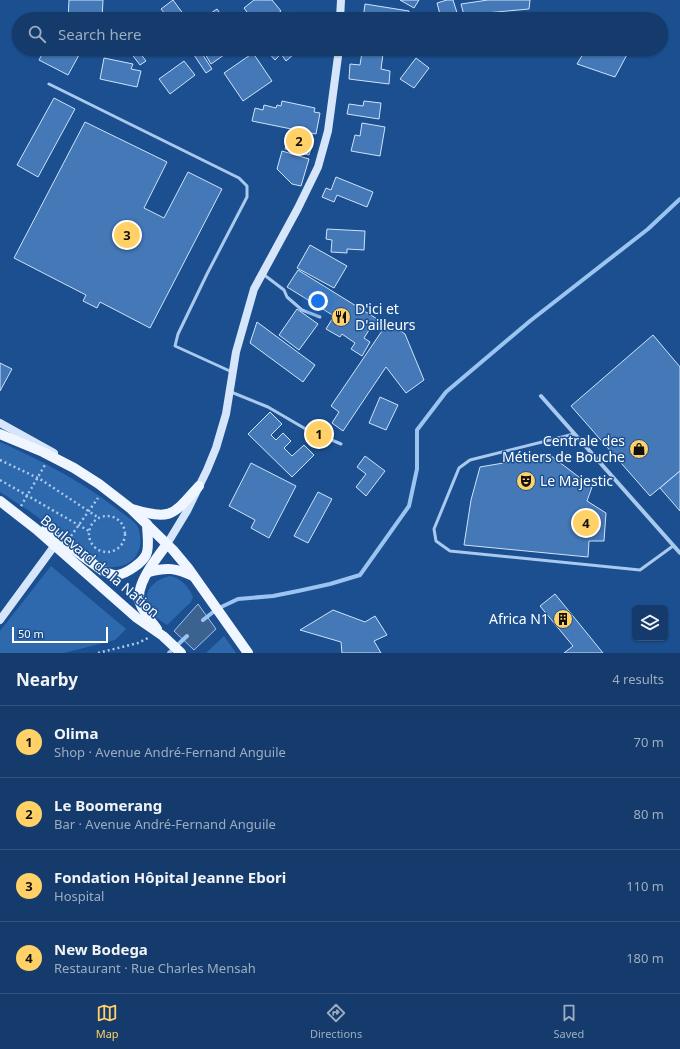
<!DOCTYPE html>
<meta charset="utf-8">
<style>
body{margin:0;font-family:"Noto Sans",sans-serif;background:#214673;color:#f1f3f6}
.controls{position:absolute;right:12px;bottom:12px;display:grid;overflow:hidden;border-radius:6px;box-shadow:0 1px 3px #0004}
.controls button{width:36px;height:36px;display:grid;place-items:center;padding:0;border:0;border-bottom:1px solid #33557e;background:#143b6b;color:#f1f3f6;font:20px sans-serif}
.scale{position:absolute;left:12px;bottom:10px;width:96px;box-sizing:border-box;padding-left:4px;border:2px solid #fff;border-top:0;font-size:11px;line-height:14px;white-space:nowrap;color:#fff;-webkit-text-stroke:3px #1b4f8f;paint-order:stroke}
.you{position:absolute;left:318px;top:301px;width:14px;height:14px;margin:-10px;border:3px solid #fff;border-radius:50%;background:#1a73e8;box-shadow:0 0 0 6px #1a73e833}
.badge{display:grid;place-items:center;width:26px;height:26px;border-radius:50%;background:#ffd166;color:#111;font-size:13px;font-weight:700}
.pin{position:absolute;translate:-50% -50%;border:2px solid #fff;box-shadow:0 1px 4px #0006}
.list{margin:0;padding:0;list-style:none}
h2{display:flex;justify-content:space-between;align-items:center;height:52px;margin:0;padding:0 16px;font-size:17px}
h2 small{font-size:13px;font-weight:400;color:#9dadc1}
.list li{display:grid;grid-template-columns:26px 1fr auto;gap:12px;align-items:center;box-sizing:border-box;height:72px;padding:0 16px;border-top:1px solid #33557e}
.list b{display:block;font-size:15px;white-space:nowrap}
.list p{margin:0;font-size:13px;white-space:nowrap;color:#9dadc1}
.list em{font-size:13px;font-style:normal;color:#9dadc1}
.icon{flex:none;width:22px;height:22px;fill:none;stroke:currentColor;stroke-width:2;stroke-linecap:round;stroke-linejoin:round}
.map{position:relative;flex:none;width:680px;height:653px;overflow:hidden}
.search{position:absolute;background:#143b6b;box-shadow:0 1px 3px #0004;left:12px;right:12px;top:12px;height:44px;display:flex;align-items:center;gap:10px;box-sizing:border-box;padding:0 14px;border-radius:22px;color:#9dadc1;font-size:15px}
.sheet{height:340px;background:#143b6b}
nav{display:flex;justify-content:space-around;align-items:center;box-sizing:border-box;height:56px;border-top:1px solid #33557e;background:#143b6b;font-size:11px;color:#9dadc1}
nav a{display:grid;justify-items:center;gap:2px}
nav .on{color:#ffd166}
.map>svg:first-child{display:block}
</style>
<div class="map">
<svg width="680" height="653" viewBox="0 0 680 653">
<rect width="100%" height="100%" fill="#1b4f8f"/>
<g fill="#2e69ad">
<path d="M 0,442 C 40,460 78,479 113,506 C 120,512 129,517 135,523 C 141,529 142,545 138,552 C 133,565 118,568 105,567 L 28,510 L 0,492 Z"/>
<path d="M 51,566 L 126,629 L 115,640 L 64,653 L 0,653 L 0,631 Z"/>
<path d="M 170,576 C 182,579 188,586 193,597 L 191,602 L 167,625 C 161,621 154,617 150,611 C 139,594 154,579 170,576 Z"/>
<path d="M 224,636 L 236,653 L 206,653 Z"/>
</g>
<path fill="#3c6290" stroke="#9cc4f0" d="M 198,604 L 216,629 L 194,650 L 174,631 Z"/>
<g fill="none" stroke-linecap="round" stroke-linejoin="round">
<g stroke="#9cc4f0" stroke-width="4">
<path d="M 203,620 L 217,609 L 238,599 L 273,596 L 298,591 L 330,584 L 360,575 L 409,506 L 417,469 L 417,430 L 446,392 L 530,321 L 648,229 L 680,199"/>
<path d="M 169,653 L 187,636"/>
</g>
</g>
<g fill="#4478b7" stroke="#cfe3fa">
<path d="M 69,0 L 103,0 L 102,19 L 68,19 Z"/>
<path d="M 173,0 L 187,19 L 169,19 L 161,9 Z"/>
<path d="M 254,0 L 272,0 L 281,11 L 270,19 L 252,19 L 244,8 Z"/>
<path d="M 400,0 L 419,0 L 414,8 Z"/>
<path d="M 447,0 L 453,0 L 459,19 L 446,19 L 445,16 L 441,18 L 437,3 Z"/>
<path d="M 488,0 L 530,0 L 529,9 L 464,15 L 461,4 Z"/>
<path d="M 365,4 L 409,11 L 408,19 L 363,19 Z"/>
<path d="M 217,9 L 224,19 L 202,19 Z"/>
<path d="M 291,12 L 297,19 L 282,19 Z"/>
<path d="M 45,49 L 68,49 L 79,55 L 68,75 L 39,60 Z"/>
<path d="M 135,49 L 137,49 L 146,61 L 140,65 L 130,52 Z"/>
<path d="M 190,49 L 199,49 L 212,69 L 206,73 Z"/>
<path d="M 213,49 L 220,49 L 224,55 L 211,64 L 205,54 Z"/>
<path d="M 267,49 L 288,49 L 293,55 L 286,61 L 281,54 L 275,60 L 266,50 Z"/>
<path d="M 586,49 L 630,49 L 615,77 L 577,64 Z"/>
<path d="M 362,52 L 383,54 L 381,69 L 390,71 L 389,84 L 349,79 L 350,64 L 360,65 Z"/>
<path d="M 253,53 L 272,81 L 243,101 L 224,73 Z"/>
<path d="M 104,58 L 133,64 L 131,69 L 141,71 L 137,87 L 100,79 Z"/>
<path d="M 416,58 L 429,68 L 414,88 L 400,79 Z"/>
<path d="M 184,61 L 195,75 L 170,94 L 159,79 Z"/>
<path d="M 54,98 L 75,109 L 38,177 L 17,165 Z"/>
<path d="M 282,101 L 315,108 L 314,112 L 320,113 L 316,134 L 252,121 L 255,108 L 263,110 L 264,105 L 276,108 L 277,105 L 281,106 Z"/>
<path d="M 364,101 L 381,103 L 379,119 L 347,114 L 349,104 L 363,106 Z"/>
<path d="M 85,122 L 167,162 L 144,208 L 164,218 L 188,172 L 222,189 L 150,328 L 100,302 L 97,308 L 83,301 L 86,295 L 14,258 Z"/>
<path d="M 362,123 L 385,127 L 380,156 L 351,151 L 355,135 L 360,136 Z"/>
<path d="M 289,133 L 314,139 L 309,155 L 285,149 Z"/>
<path d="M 282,151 L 309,159 L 301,186 L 292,184 L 277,169 Z"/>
<path d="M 336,177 L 373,192 L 367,207 L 337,195 L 334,202 L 322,197 L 326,188 L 331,190 Z"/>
<path d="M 327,229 L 365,231 L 364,250 L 347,249 L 347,253 L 331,252 L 332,240 L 326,239 Z"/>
<path d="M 310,245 L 347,266 L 334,288 L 297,268 Z"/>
<path d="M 298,270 L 382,322 L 380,326 L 374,322 L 364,338 L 370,342 L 362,356 L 351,349 L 355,343 L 342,334 L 340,337 L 326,329 L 334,316 L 287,287 Z"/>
<path d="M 297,309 L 318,324 L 299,350 L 279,335 Z"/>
<path d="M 257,322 L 315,365 L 303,382 L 250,343 Z"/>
<path d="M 388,322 L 405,334 L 424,380 L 406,393 L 386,367 L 343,431 L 332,423 L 339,412 L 331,406 Z"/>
<path d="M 653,335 L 680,367 L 680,471 L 650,496 L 571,406 Z"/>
<path d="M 0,363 L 12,369 L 0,391 Z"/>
<path d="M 380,397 L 398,405 L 386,430 L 369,423 Z"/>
<path d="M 270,412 L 282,424 L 271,435 L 276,440 L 283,433 L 291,441 L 284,448 L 292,456 L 304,445 L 314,455 L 292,477 L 248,434 Z"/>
<path d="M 550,455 L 592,487 L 587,501 L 606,513 L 604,541 L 589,541 L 588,557 L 464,545 L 471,500 L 480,467 Z"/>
<path d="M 365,456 L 385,471 L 366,496 L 356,487 L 366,474 L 357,467 Z"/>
<path d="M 251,463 L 296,486 L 269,538 L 251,528 L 255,520 L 229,506 Z"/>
<path d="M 680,471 L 680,511 L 660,488 Z"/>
<path d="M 318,492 L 332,499 L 308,543 L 294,536 Z"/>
<path d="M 555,594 L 586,632 L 603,653 L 564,653 L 573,646 L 540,606 Z"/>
<path d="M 333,610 L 365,622 L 375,616 L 387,635 L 374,641 L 381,653 L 342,653 L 341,642 L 300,630 Z"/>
</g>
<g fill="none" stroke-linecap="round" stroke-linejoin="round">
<g stroke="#a9c9ee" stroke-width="2.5" stroke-dasharray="2 3" stroke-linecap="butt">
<path d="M 0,460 L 40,479 L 99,518"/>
<path d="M 0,480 L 89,531"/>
<path d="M 21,506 L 45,465"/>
<circle cx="107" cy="534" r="18"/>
<path d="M 71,536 L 98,498"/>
<path d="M 98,653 L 138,643 L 148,638"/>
</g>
<g stroke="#a9c9ee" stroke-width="3">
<path d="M 49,84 L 239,178 L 247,186 L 247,197 L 207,274 L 178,334 L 175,346 L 232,372"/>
<path d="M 263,274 L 284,290 L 287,297 L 302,310 L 320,317"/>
<path d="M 231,392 L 268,407 L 304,428 L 341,444"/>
<path d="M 574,434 L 470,460 L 459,468 L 434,529 L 436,541 L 450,551 L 640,570 L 673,546"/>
</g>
<path stroke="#a9c9ee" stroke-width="4" d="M 541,396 L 680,553"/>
<g stroke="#d6e6fa" stroke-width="8">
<path d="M 340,19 L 341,0"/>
<path d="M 0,423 L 54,453"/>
<path d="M 167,544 L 187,511 L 207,470 L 216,448 L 226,414 L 236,352 L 254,289 L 298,208 L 318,167 L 328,131 L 339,49"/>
<path d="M 0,620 L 55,545"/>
</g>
<g stroke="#f0f6ff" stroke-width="10">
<path d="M 0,434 L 43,452 L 74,468 L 99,484 L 130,508 L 173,550 L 188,568 L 248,653"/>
<path d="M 0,501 L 36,529 L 137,618 L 163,636 L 181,653"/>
<path d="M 132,509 C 172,521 173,515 199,486"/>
<path d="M 46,529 L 103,571 C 108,573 113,576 118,575 C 127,573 142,563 146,555 C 150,547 147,533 147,524"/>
<path d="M 149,572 C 167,567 176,568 193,576"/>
<path d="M 157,629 C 151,621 143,612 140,603 C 134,585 157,558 167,544"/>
</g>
</g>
<defs>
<symbol id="restaurant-disc" viewBox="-11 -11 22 22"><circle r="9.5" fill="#ffd166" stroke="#1b4f8f"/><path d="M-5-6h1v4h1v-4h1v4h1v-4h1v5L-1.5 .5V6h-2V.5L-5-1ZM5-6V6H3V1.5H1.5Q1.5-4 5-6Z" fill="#111"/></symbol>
<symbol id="shop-disc" viewBox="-11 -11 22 22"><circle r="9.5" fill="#ffd166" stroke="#1b4f8f"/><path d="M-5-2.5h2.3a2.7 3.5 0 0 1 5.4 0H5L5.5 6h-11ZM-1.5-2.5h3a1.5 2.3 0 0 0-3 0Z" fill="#111"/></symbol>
<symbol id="theatre-disc" viewBox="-11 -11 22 22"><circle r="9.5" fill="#ffd166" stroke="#1b4f8f"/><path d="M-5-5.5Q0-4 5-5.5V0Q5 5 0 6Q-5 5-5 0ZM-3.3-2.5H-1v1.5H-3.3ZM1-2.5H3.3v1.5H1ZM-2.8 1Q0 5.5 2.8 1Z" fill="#111"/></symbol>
<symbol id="building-disc" viewBox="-11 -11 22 22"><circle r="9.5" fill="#ffd166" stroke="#1b4f8f"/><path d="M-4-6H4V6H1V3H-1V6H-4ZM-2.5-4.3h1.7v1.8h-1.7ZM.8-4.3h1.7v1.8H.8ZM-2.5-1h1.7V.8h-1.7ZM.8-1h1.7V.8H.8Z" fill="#111"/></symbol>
</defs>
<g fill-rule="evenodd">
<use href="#restaurant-disc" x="330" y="306" width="22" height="22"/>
<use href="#shop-disc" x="628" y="438" width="22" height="22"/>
<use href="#theatre-disc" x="515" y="470" width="22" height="22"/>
<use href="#building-disc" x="552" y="608" width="22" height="22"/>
</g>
<g text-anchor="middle" stroke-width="3" stroke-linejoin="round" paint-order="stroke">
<g font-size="14" fill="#fff" stroke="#1b4f8f" text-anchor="start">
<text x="355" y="314">D'ici et<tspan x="355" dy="16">D'ailleurs</tspan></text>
<text x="625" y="446" text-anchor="end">Centrale des<tspan x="625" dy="16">Métiers de Bouche</tspan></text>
<text x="540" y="486">Le Majestic</text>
<text x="549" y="624" text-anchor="end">Africa N1</text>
</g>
<g font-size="14" fill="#fff" stroke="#1b4f8f">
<text transform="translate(100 566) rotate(40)" y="5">Boulevard de la Nation</text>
</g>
</g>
</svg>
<div class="controls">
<button><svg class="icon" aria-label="layers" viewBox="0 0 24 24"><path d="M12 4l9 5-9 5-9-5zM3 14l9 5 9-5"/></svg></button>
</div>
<div class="scale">50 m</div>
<div class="you"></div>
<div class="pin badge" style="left:319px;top:434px">1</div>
<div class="pin badge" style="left:299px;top:141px">2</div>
<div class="pin badge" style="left:127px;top:235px">3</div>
<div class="pin badge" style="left:586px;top:523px">4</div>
<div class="search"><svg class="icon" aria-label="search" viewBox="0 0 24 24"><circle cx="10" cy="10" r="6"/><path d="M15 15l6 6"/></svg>Search here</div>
</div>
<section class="sheet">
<h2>Nearby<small>4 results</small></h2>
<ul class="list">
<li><span class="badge">1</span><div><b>Olima</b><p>Shop · Avenue André-Fernand Anguile</p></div><em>70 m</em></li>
<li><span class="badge">2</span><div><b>Le Boomerang</b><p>Bar · Avenue André-Fernand Anguile</p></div><em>80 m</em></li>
<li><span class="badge">3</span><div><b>Fondation Hôpital Jeanne Ebori</b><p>Hospital</p></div><em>110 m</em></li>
<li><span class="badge">4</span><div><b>New Bodega</b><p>Restaurant · Rue Charles Mensah</p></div><em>180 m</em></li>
</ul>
</section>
<nav>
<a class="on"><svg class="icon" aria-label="map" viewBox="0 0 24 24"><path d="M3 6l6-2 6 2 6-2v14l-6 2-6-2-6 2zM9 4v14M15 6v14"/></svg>Map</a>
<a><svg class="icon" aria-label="directions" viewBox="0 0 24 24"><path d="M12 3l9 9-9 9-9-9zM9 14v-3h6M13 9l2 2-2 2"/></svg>Directions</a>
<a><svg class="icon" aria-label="saved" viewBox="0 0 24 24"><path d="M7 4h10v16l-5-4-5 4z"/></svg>Saved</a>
</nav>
